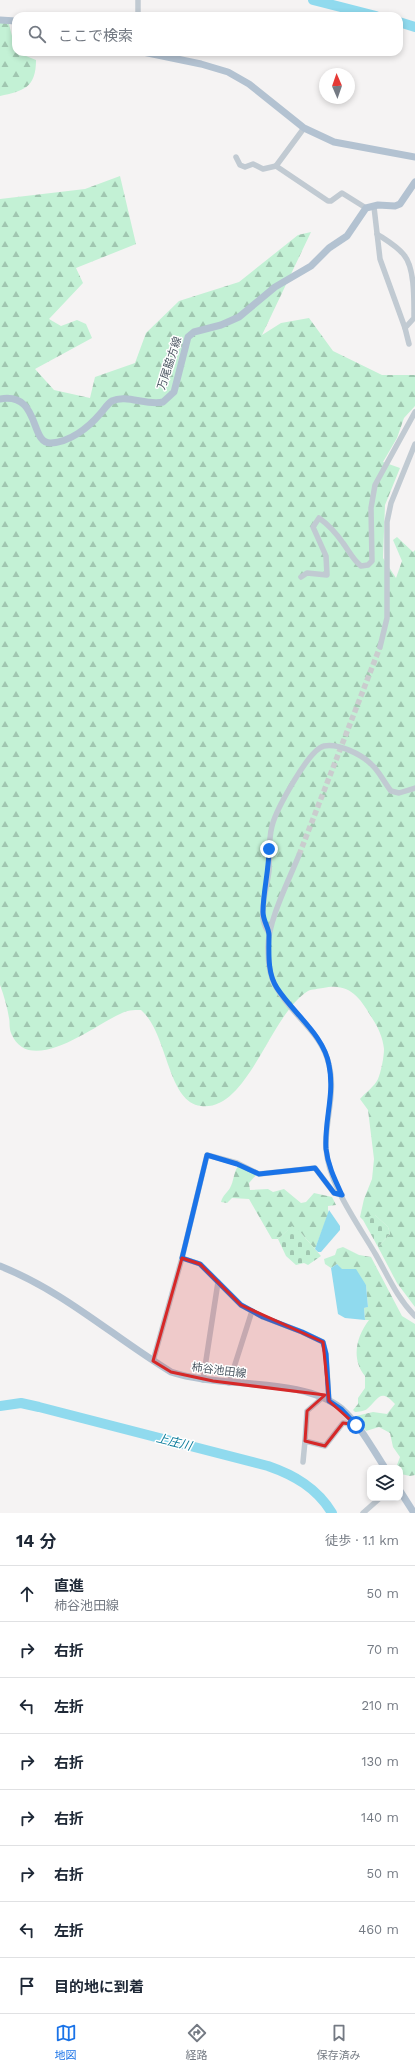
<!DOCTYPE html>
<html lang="ja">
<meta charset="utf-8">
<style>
body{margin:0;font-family:"Work Sans","Noto Sans JP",sans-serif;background:#f2f2f3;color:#1f2937}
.controls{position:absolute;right:12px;bottom:12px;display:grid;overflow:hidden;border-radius:8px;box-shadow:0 2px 6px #0003}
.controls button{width:36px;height:36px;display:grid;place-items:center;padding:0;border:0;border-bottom:1px solid #e0e1e3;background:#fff;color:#1f2937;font:20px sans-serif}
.compass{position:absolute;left:319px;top:68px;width:36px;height:36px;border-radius:50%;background:#fff;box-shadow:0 2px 6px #0003;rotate:358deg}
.stop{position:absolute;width:12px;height:12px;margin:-9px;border:3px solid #1a73e8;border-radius:50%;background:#fff}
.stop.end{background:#1a73e8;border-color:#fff;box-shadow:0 1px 4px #0008}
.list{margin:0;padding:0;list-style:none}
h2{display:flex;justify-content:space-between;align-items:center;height:52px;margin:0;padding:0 16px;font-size:17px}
h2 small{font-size:13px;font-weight:400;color:#747a83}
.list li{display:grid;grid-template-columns:26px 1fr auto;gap:12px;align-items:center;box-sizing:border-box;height:56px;padding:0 16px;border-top:1px solid #e0e1e3}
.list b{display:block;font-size:15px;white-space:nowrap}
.list p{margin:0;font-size:13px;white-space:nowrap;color:#747a83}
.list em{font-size:13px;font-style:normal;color:#747a83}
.icon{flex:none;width:22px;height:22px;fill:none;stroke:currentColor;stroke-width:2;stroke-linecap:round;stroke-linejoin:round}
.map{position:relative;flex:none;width:415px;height:1513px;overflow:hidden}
.search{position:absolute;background:#fff;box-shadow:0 2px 6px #0003;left:12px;right:12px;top:12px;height:44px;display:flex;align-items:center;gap:10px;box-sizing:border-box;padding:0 14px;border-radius:12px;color:#747a83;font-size:15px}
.sheet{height:500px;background:#fff}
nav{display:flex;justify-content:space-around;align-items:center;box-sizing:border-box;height:56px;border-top:1px solid #e0e1e3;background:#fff;font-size:11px;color:#747a83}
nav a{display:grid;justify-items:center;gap:2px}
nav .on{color:#1a73e8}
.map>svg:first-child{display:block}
</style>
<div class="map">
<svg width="415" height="1513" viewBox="0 0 415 1513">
<defs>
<pattern id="forest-firs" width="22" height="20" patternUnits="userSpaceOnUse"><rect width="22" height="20" fill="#c3f1d5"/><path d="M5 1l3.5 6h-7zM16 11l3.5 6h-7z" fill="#a0c6b0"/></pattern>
<pattern id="cemetery-stones" width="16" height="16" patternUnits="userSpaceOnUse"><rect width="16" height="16" fill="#c3f1d5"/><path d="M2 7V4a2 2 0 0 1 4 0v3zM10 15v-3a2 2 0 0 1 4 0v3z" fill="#a0c6b0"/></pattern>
</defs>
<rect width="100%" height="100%" fill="#f5f3f3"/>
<g fill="url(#forest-firs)">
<path d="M 0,21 L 9,24 L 16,52 L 36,60 C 36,88 23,91 0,96 Z"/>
<path d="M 120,176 L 136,244 L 76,268 L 83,283 L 49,319 L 61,326 L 77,320 L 86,324 L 92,338 L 35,369 L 54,390 L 90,398 L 95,377 L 135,363 L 146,333 L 179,301 L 239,282 L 298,235 L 311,232 L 262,335 L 281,323 L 309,318 L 333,351 L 382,375 L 415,375 L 415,406 L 404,418 L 397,438 L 383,462 L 400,468 L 385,505 L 383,558 L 396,578 L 402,561 L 393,540 L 397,537 L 413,552 L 415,550 L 415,1307 L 397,1283 L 378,1247 L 390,1234 L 388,1227 L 375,1215 L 363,1220 L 360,1217 L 364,1199 L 372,1179 L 374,1159 L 368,1110 L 360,1099 C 365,1093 375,1086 378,1079 C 381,1072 384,1057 384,1049 C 383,1038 378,1027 372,1018 C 360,998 350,982 323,988 C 319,989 312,989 308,991 C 270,1014 248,1112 201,1106 C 167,1102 168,1033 141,1010 C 133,1010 127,1010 120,1014 C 95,1025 29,1078 11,1033 C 9,1028 10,1022 9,1018 C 7,1006 4,996 0,985 L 0,199 L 85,189 Z"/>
<path d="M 238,1166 L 256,1175 L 249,1183 L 250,1190 L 268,1189 L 273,1192 L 284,1189 L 301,1203 L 306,1202 L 314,1193 L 332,1197 L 336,1205 L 328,1206 L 328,1215 L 315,1249 L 301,1233 L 288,1230 L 278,1239 L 272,1239 L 249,1199 L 232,1198 L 227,1203 L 221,1202 C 223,1195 227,1193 230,1188 C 234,1181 233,1174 238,1166 Z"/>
<path d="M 343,1247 L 359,1255 L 371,1257 L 402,1316 L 415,1324 L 415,1475 L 410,1476 L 401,1474 L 400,1468 L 397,1465 L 400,1457 L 393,1447 L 390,1433 L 379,1427 L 366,1431 L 356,1416 L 373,1412 L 387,1414 L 395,1404 C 380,1387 378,1400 367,1409 C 365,1411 358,1412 355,1412 L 353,1410 L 358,1404 L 358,1398 L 365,1388 L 365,1376 C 351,1359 356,1337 369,1320 L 365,1320 L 364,1308 L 368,1307 L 366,1285 L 341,1269 L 337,1264 L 331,1268 L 325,1264 L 324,1259 L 335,1255 L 337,1249 Z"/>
</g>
<g fill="url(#cemetery-stones)">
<path d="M 374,1214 L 388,1227 L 390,1234 L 378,1247 L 363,1220 Z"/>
<path d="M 292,1226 L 301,1233 L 321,1256 L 308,1265 L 304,1263 L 296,1265 L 286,1256 L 278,1239 Z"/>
</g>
<g fill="#90daee">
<path d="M 329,1210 L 340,1226 L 340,1230 L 321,1252 L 318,1252 L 315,1249 Z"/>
<path d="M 337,1264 L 342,1269 L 356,1269 L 366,1285 L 368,1307 L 364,1308 L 365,1320 L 345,1318 L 338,1314 L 331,1268 Z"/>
</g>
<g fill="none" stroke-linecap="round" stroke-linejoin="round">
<g stroke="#90daee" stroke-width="10">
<path d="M 313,0 L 376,16"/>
<path d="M 399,22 L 415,27"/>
<path d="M 0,1406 L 21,1403 L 39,1407 L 268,1466 C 294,1475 317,1488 332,1513"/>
</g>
<path stroke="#caccce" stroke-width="5.5" stroke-dasharray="5.5 3" stroke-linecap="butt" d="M 299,855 L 380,647"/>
<g stroke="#c1cad2" stroke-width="5.5">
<path d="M 138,0 L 138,16"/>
<path d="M 236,157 L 240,165 L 245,167 L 253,164 L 263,169 L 276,166 L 304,128"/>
<path d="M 276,166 L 328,201 L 331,201 L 342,193 L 366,208"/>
<path d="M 374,207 L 380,259 L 405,328 L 409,344"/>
<path d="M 377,234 C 386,240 397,246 404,255 C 415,268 414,301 414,318 L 405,328"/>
<path d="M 301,577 L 307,573 L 327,575 L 326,556 L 313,527 L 319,518 C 329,525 336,533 343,543 C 349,551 353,560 361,566 L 368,565 L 372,561 L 371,508 L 375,485 L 415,412"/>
<path d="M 380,647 L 387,618 L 387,522 L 391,503 L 415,444"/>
<path d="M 299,855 C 289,880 267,923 268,949 C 268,961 270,977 276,987 C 290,1013 318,1030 327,1058 C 338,1088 325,1118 326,1148 C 328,1184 358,1224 376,1255 C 388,1276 397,1298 415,1316"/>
<path d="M 269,933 C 266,929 264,924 263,919 C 261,904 267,887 269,871 C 270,856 268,841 272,826 C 276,810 309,749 324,746 C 338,743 361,754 371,764 C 379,771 384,782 391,791 L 399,793 L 415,788"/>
<path d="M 182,1258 L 200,1264 L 241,1305 L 263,1317 L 302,1332 L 323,1342 L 326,1354 L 329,1401"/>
<path d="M 153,1361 L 182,1258 L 207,1155 L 237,1163 L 259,1174 L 315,1168 L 334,1193 L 342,1195"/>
<path d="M 203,1380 L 218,1282"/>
<path d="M 229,1383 L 252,1311"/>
<path d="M 305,1441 L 307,1411 L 322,1398"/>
<path d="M 303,1462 L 305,1441 L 325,1446 L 343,1423 L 356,1425"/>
<path d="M 363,1513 L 380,1498"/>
</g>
<g stroke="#b3c2d1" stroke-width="7">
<path d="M 0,20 L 16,21"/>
<path d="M 143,52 L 201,64 L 228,72 L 249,84 L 304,128 L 334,142 L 415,157"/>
<path d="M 0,399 C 41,392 29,444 51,443 C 70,442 88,428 100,414 C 103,411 108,403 112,401 C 126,394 147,406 163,402 L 174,392 L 188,337 L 194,332 L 221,325 L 239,317 L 275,287 L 311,266 L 329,248 L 347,236 L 366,208 L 378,205 L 395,206 L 400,204 L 415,182"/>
<path d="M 0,1266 C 65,1292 112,1336 171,1372 C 221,1389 302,1376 342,1409 C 360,1425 372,1448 385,1468"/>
<path d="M 400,1491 L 414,1513"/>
</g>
</g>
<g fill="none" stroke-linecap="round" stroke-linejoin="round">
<path stroke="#1a73e8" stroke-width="5" d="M 269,849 C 269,870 263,892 263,912 C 263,921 269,928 269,935 C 269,952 267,973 277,988 C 293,1013 324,1035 329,1065 C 335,1094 324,1121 326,1149 C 328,1166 335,1180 342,1195 L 334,1193 L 315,1168 L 259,1174 L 237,1164 L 207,1155 L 182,1258 L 200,1264 L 241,1305 L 263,1317 L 302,1332 L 323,1342 L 326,1354 L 329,1401 L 341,1409 L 356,1425"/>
</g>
<path fill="#d62828" fill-opacity="0.2" stroke="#d62828" stroke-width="3" stroke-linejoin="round" d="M 182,1258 L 200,1264 L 241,1305 L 323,1342 L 329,1401 L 356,1425 L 343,1423 L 325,1446 L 305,1441 L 307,1411 L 325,1395 L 213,1381 L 171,1372 L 153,1361 Z"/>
<g text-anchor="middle" stroke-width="3" stroke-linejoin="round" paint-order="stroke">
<g font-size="11" fill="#4a5661" stroke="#fff">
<text transform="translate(169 363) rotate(-72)" y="4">万尾脇方線</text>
<text transform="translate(219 1370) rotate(7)" y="4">柿谷池田線</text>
</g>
<g font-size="12" font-style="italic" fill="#0c7c9b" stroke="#fff">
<text transform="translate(174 1442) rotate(14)" y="4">上庄川</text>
</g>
</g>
</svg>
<div class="controls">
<button><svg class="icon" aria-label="layers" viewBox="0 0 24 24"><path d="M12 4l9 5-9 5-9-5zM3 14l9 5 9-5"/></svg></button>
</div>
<svg class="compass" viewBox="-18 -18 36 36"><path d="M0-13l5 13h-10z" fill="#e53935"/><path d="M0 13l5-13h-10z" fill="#747a83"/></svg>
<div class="stop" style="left:356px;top:1425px"></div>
<div class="stop end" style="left:269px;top:849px"></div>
<div class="search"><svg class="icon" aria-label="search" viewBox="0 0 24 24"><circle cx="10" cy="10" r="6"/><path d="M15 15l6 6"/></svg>ここで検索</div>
</div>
<section class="sheet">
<h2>14 分<small>徒歩 · 1.1 km</small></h2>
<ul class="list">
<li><svg class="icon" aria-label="ahead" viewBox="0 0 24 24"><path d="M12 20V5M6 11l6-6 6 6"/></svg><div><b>直進</b><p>柿谷池田線</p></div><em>50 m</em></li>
<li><svg class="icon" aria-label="right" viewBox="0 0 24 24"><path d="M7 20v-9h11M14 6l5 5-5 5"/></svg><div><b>右折</b></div><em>70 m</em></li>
<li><svg class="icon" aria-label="left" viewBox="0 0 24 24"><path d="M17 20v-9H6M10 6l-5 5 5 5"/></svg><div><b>左折</b></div><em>210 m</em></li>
<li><svg class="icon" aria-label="right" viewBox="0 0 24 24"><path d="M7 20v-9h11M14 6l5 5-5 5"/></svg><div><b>右折</b></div><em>130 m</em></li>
<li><svg class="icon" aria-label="right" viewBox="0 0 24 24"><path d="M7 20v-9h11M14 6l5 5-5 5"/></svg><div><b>右折</b></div><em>140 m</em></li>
<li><svg class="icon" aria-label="right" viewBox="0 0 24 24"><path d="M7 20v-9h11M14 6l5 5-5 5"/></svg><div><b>右折</b></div><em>50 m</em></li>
<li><svg class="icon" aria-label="left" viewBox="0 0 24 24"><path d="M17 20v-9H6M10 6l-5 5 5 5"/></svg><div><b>左折</b></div><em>460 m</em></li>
<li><svg class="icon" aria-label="arrive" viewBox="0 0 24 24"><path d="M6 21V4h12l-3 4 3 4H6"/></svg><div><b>目的地に到着</b></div></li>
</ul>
</section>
<nav>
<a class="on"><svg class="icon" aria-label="map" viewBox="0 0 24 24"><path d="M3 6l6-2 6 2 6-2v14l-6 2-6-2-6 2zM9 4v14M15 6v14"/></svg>地図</a>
<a><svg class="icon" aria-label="directions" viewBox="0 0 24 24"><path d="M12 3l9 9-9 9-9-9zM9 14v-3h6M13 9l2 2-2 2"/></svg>経路</a>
<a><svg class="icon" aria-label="saved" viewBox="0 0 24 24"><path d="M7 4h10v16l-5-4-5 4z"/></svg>保存済み</a>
</nav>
